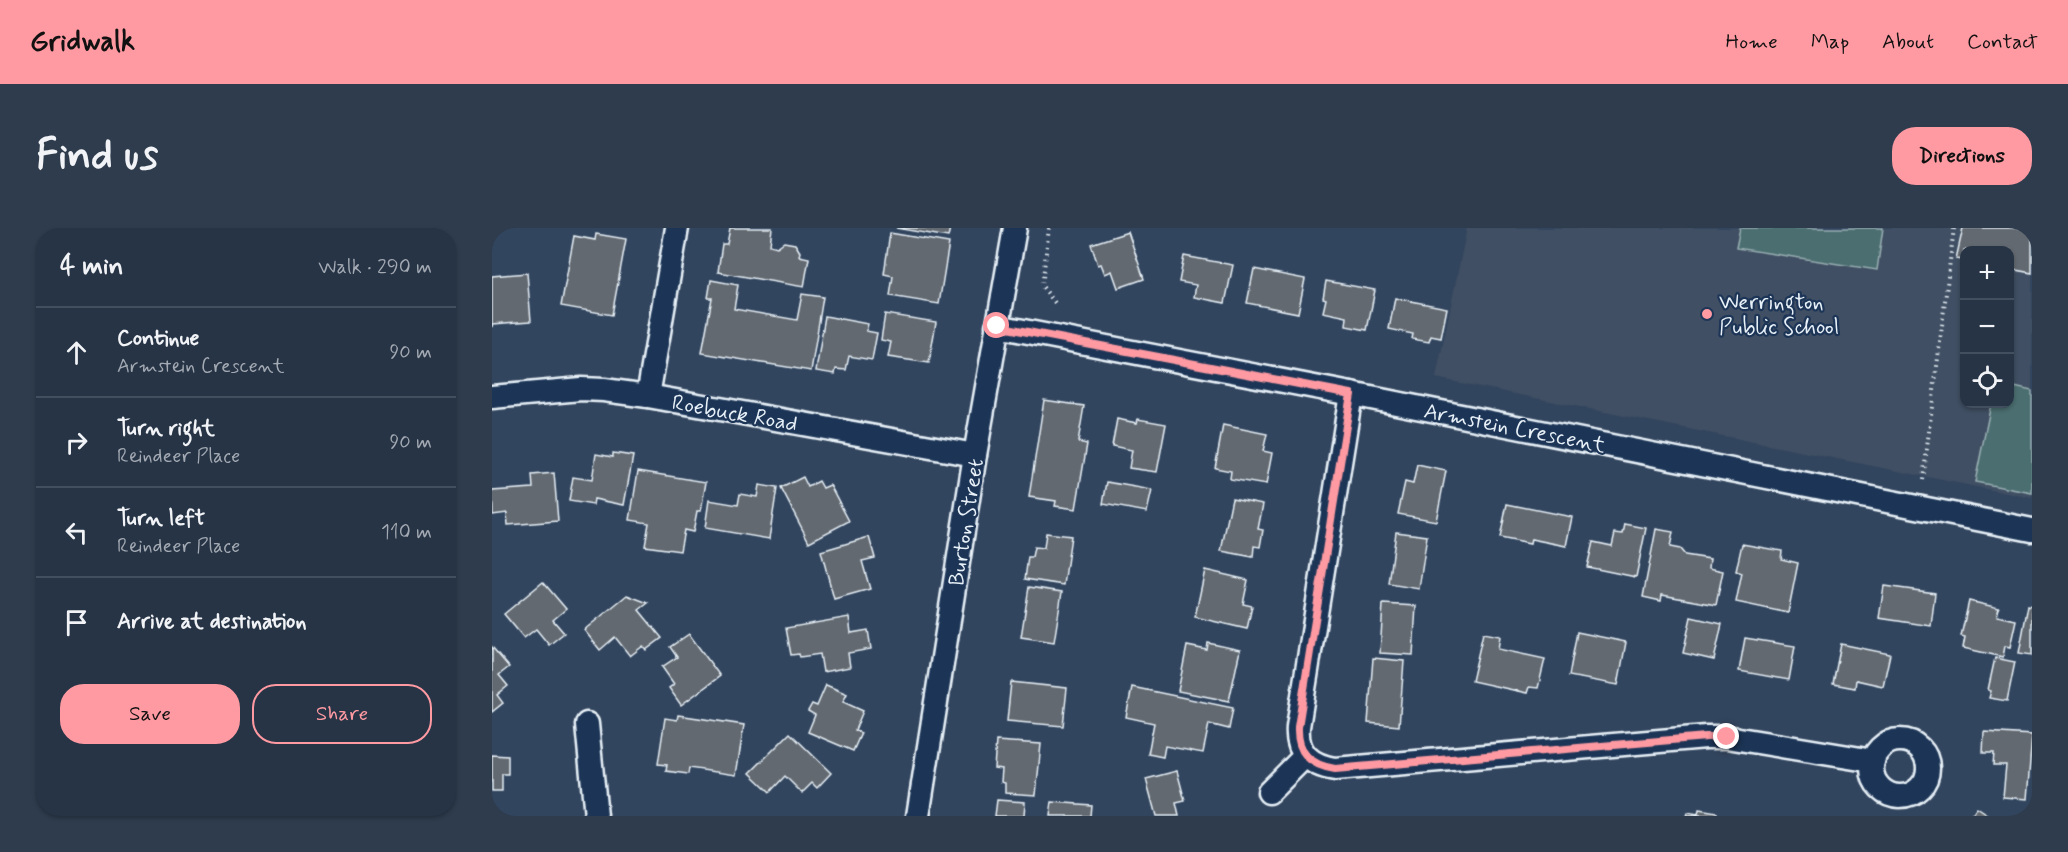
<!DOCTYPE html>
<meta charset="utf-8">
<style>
body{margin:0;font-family:Mynerve,sans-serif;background:#2e3c4d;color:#f1f3f6}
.controls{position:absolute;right:18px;top:18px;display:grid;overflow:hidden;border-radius:12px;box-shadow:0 2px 4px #0004}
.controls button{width:54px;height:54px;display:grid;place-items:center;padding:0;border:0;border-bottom:2px solid #424f5f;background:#263446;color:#f1f3f6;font:30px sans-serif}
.stop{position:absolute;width:18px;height:18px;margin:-14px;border:4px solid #ff9aa2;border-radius:50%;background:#fff}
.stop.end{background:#ff9aa2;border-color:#fff;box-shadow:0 2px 6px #0008}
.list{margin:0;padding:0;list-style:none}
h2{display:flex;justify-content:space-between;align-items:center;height:78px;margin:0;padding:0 24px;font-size:26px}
h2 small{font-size:20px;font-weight:400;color:#a4aab3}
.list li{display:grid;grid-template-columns:39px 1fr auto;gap:18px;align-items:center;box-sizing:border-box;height:90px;padding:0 24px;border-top:2px solid #424f5f}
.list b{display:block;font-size:22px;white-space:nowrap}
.list p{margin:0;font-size:20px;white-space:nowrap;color:#a4aab3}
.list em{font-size:20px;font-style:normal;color:#a4aab3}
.actions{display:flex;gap:12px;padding:18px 24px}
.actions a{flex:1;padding:14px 0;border:2px solid #ff9aa2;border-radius:24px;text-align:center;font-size:21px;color:#ff9aa2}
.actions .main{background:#ff9aa2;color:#111}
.icon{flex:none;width:33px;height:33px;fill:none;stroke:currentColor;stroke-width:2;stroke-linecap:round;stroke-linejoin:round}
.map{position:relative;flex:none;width:1540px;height:588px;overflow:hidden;border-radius:24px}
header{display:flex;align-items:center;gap:36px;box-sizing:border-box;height:84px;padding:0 30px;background:#ff9aa2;color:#111}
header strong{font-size:28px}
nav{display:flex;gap:33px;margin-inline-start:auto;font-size:21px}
.intro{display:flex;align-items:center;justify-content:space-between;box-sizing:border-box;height:144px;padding:0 36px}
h1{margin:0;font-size:42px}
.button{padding:15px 27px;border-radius:24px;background:#ff9aa2;color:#111;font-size:21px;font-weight:700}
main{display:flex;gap:36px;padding:0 36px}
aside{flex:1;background:#263446;border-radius:24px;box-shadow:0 2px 4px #0004}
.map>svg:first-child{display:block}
</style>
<header>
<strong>Gridwalk</strong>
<nav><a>Home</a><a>Map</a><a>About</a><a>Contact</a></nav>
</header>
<div class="intro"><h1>Find us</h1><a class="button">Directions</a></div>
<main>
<aside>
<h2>4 min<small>Walk · 290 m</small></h2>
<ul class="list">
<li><svg class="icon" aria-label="ahead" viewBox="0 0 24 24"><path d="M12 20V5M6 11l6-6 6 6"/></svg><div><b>Continue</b><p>Armstein Crescent</p></div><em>90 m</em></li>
<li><svg class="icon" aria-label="right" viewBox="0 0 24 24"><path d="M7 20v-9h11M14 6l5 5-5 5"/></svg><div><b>Turn right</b><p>Reindeer Place</p></div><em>90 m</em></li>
<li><svg class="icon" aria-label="left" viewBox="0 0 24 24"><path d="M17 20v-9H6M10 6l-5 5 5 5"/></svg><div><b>Turn left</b><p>Reindeer Place</p></div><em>110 m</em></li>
<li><svg class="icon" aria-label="arrive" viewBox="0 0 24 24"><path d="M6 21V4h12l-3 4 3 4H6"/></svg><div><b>Arrive at destination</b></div></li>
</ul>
<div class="actions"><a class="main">Save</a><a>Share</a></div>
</aside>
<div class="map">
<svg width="1540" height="588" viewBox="0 0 1540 588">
<rect width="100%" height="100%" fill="#32455e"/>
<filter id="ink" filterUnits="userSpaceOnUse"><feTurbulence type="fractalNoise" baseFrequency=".0167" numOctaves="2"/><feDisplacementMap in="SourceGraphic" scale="12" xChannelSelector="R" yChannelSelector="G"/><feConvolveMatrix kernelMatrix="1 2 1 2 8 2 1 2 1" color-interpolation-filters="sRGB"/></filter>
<g filter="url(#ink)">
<path fill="#415063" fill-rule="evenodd" d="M 975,0 L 1540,0 L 1540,270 L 944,150 ZM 1472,22 L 1518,22 L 1518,176 L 1472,176 Z"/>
<g fill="#4b6e70" stroke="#9ab0b4" stroke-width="1.5">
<path d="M 1248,0 L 1391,0 L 1385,42 L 1244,20 Z"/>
<path d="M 1518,158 L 1540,163 L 1540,265 L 1483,254 L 1499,176 L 1518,176 Z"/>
</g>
<g fill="#64696f" stroke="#e8f1f8" stroke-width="1.5">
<path d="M 238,0 L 280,0 L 278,17 L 285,19 L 292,14 L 303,16 L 308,24 L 307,28 L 317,30 L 312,59 L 226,44 L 230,16 L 235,16 Z"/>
<path d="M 404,0 L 458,0 L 456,9 Z"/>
<path d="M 1471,0 L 1540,0 L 1540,45 L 1518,41 L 1518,22 L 1472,22 L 1472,32 L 1464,31 Z"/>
<path d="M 636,4 L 652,51 L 626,60 L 620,43 L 613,46 L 609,36 L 606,37 L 599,16 Z"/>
<path d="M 398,5 L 457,15 L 447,76 L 398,68 L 401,48 L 392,46 Z"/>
<path d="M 104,6 L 134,11 L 120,87 L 69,78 L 82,8 L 103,12 Z"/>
<path d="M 692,28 L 741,37 L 733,75 L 702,69 L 704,57 L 687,54 Z"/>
<path d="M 762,41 L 813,51 L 806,85 L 755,75 Z"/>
<path d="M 35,45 L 39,93 L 1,96 L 0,99 L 0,48 Z"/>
<path d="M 219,52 L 246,57 L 242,81 L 305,92 L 310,66 L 331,69 L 319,143 L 210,125 L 220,70 L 216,70 Z"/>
<path d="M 834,53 L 883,62 L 875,102 L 854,98 L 855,89 L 831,84 L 834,71 L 831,70 Z"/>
<path d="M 903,70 L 955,80 L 949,110 L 939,108 L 937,114 L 920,111 L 921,106 L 897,101 Z"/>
<path d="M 393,86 L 444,94 L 437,135 L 396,129 L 399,114 L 389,112 Z"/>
<path d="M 333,88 L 376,96 L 374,103 L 385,105 L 380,132 L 357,128 L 354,142 L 344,141 L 343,146 L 324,143 Z"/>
<path d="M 552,172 L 592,178 L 586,214 L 595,216 L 584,281 L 563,278 L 564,273 L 537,269 Z"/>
<path d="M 625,191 L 645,195 L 646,191 L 674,196 L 665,244 L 637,240 L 640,222 L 620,218 Z"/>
<path d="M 731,197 L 775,206 L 771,223 L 780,225 L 774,257 L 738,251 L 739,243 L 723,240 Z"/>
<path d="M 121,225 L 141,228 L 132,277 L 102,271 L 101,277 L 77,273 L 81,249 L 100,252 L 104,226 L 121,229 Z"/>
<path d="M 925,237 L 954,243 L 944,293 L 906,286 L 913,254 L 921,256 Z"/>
<path d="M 146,243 L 214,254 L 209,283 L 205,283 L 201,304 L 192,302 L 188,323 L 153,318 L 157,295 L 138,292 Z"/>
<path d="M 62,245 L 66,293 L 16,297 L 15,285 L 1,287 L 0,263 L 41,260 L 40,247 Z"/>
<path d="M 311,249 L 316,259 L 327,253 L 331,260 L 338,257 L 357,293 L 317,314 L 289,260 Z"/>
<path d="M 615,254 L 660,262 L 655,284 L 611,276 Z"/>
<path d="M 267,257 L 285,260 L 277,311 L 213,300 L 217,272 L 246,277 L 248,266 L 265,269 Z"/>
<path d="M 740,270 L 771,276 L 766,301 L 771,302 L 768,319 L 762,318 L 761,329 L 729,323 Z"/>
<path d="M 1015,276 L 1080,289 L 1074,318 L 1039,311 L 1038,316 L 1008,310 Z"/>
<path d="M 1133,296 L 1154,300 L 1144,349 L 1095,339 L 1101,314 L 1120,318 L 1123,305 L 1131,306 Z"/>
<path d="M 1164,301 L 1181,304 L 1178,319 L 1188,321 L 1193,327 L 1218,331 L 1217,340 L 1231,343 L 1224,377 L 1170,367 L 1169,373 L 1151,369 Z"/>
<path d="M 904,304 L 935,308 L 927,361 L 897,356 Z"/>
<path d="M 554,305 L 579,308 L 572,357 L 533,351 L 536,329 L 540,329 L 542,319 L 552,320 Z"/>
<path d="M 377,309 L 383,330 L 370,333 L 378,361 L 342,371 L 329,323 Z"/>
<path d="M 1250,316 L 1290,323 L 1289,331 L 1306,335 L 1296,385 L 1244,374 L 1250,345 L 1244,343 Z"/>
<path d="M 713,342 L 756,352 L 751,376 L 760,378 L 755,401 L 703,389 Z"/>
<path d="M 51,354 L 74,381 L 61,392 L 72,405 L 57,417 L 44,401 L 32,410 L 12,386 Z"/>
<path d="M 1392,358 L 1443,365 L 1439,398 L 1387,390 Z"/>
<path d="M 537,359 L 570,364 L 562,414 L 529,409 Z"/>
<path d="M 135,367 L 156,375 L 147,382 L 170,410 L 154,422 L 151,418 L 138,428 L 123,409 L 108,422 L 92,402 Z"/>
<path d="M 1477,373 L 1507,380 L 1505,388 L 1524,392 L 1518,419 L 1513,418 L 1511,429 L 1471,420 L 1473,409 L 1469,408 Z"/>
<path d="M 891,376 L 924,378 L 921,427 L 888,425 Z"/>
<path d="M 1536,377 L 1540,378 L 1540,427 L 1527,425 Z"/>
<path d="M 357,389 L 359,405 L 376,402 L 379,421 L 356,425 L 358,439 L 331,444 L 328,426 L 308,429 L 307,426 L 299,427 L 294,400 Z"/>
<path d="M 1199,389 L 1230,396 L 1222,432 L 1191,425 Z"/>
<path d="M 1085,404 L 1134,414 L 1126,457 L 1077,448 Z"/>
<path d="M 991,405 L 1008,408 L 1006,421 L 1053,431 L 1046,460 L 1037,459 L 1035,465 L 980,453 Z"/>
<path d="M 197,406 L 228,448 L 189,477 L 177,460 L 182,456 L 170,439 L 185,429 L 178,419 Z"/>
<path d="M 1253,410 L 1303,418 L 1297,452 L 1247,443 Z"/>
<path d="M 716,415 L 748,422 L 737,473 L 686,463 L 695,418 L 715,422 Z"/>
<path d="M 1349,416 L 1398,426 L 1391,458 L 1364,452 L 1363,460 L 1341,456 Z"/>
<path d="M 0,419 L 17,439 L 7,447 L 16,458 L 5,467 L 11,475 L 0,484 Z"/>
<path d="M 881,430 L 912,433 L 907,498 L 876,495 Z"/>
<path d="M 1503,430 L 1523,434 L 1515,473 L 1497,470 L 1499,463 L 1496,462 Z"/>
<path d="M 519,454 L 575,460 L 571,498 L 515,493 Z"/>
<path d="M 334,457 L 355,466 L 351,474 L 371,483 L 363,502 L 369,505 L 361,523 L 316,504 L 323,487 L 316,483 L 320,476 L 325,478 Z"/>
<path d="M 640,459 L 741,480 L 737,501 L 717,496 L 711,525 L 673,518 L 671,529 L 656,526 L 662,495 L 634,489 Z"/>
<path d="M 186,487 L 252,497 L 244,547 L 197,540 L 196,546 L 174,543 L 175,537 L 166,536 L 173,490 L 185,492 Z"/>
<path d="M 1492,504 L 1540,507 L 1535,571 L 1511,569 L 1514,537 L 1501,537 L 1502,525 L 1491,525 Z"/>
<path d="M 298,505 L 339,545 L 325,560 L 320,555 L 310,565 L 293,548 L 278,564 L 258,545 Z"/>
<path d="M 504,513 L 549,516 L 544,567 L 513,565 L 513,555 L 509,554 L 510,541 L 502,540 Z"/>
<path d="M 0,527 L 16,528 L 16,546 L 10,546 L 10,563 L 0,563 Z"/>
<path d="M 685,543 L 693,573 L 684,575 L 687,588 L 664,588 L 654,551 Z"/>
<path d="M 505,572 L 533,574 L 532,588 L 503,588 Z"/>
<path d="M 560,574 L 599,577 L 598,588 L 558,588 Z"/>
<path d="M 1485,580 L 1497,588 L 1479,588 Z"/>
<path d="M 1207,582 L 1225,585 L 1224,588 L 1194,588 L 1195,585 L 1206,587 Z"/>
</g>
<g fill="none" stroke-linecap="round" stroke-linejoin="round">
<defs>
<g id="street">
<path d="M 505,98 L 859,166 L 1540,302"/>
<path d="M 859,166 L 806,499 C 804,525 818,537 843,541 L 1214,509 L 1235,509 L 1381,533"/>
<path d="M 156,168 L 185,0"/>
<path d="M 0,169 L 89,161 L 112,162 L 156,168 L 483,227"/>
<path d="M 95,496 L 104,588"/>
<circle cx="1408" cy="540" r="28"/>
<path d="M 777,564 L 813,528"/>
<path d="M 426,588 L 483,227 L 523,0"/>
</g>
</defs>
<use href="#street" stroke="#e8f1f8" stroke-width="27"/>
<g stroke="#e8f1f8" stroke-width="4" stroke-dasharray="1.5 4.5" stroke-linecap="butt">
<path d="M 557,0 L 550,58 L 563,75"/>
<path d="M 1431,252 L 1462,0"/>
</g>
<use href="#street" stroke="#1d3557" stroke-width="22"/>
</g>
</g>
<g fill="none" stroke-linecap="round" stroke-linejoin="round" filter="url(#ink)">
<path stroke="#ff9aa2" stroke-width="8" d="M 505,98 L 859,166 L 806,499 C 805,525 818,537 843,541 L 1214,509 L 1235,509"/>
</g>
<circle fill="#ff9aa2" stroke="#1d3557" stroke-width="2" cx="1215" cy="86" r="6"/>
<g text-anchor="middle" stroke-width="4.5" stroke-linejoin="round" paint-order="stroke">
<g font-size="22" fill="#e8f1f8" stroke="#1d3557" text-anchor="start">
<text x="1227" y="81">Werrington<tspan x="1227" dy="25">Public School</tspan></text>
</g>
<g font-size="22" fill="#e8f1f8" stroke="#1d3557">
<text transform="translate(243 184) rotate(10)" y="8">Roebuck Road</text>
<text transform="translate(1023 199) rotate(11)" y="8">Armstein Crescent</text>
<text transform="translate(473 294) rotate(-81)" y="8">Burton Street</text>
</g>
</g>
</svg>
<div class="controls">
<button>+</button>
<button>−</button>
<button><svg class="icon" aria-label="locate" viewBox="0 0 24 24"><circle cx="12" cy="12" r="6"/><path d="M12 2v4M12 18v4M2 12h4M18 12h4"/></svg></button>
</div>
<div class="stop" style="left:505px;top:98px"></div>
<div class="stop end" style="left:1235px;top:509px"></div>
</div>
</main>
